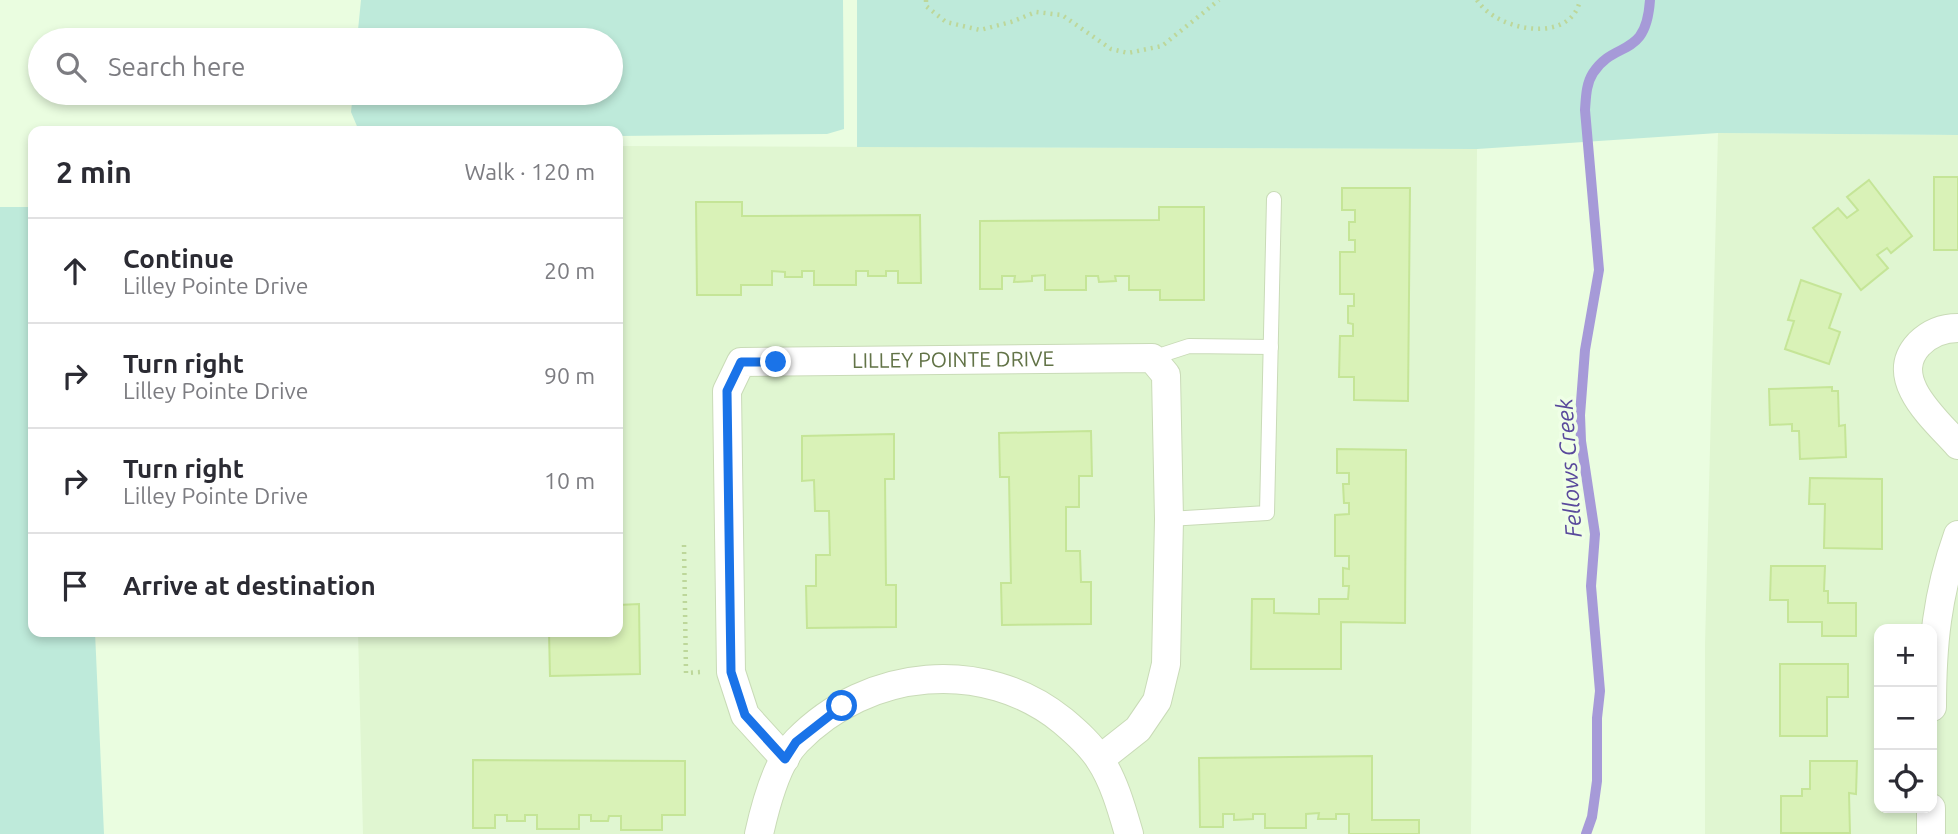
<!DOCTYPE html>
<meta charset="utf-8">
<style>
body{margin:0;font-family:Ubuntu,sans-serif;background:#f2f2f3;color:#2b2b33}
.controls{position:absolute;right:21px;bottom:21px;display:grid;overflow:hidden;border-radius:14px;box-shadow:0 4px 10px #0003}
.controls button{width:63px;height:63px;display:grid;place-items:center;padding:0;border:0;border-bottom:2px solid #e1e1e2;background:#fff;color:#2b2b33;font:35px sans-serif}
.stop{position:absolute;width:21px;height:21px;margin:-16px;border:5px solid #1a73e8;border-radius:50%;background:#fff}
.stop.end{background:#1a73e8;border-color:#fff;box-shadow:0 2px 7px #0008}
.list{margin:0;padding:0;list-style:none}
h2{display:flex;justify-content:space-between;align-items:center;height:91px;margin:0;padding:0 28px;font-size:30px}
h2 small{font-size:23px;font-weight:400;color:#7c7c81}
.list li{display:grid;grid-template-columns:46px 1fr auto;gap:21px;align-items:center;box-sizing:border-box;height:105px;padding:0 28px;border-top:2px solid #e1e1e2}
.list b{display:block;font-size:26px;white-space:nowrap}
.list p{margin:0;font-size:23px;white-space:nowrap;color:#7c7c81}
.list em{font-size:23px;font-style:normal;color:#7c7c81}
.icon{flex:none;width:38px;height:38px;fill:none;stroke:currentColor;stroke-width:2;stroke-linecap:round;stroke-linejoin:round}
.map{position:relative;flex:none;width:1958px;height:834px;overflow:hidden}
.search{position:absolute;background:#fff;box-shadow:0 4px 10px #0003;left:28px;top:28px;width:595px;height:77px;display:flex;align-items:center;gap:18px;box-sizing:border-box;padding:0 24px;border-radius:38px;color:#7c7c81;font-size:26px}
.panel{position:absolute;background:#fff;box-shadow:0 4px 10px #0003;left:28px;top:126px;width:595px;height:511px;border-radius:14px}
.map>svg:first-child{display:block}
</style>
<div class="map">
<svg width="1958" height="834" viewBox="0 0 1958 834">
<rect width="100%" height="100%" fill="#eafde0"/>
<g fill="#e0f6d1" fill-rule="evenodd">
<path d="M 1718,133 L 1958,135 L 1958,834 L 1705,834 L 1705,645 ZM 1879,629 L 1932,629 L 1932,808 L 1879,808 Z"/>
<path d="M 618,146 L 1477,149 L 1471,834 L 363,834 L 358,632 L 618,632 Z"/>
</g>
<g fill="#beeada">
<path d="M 361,0 L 843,0 L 844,129 L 827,134 L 618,136 L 618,131 L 359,131 L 351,112 L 353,93 L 611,93 L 611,40 L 357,40 Z"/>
<path d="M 857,0 L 1958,0 L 1958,135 L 1718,133 L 1477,149 L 857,147 Z"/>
<path d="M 0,207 L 33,207 L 33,632 L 95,632 L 104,834 L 0,834 Z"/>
</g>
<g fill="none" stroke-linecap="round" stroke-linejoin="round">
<path stroke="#a69ad8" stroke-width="10" d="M 1586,834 L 1592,817 L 1597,781 L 1597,718 L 1600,691 L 1591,586 L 1595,534 L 1581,441 L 1580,415 L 1585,350 L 1599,270 L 1585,110 C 1586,97 1586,84 1593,73 C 1615,39 1646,60 1650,0"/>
</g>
<g fill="#d9f2b7" stroke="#c5e597" stroke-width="2">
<rect x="1934" y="177" width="24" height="73"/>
<path d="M 1869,180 L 1912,236 L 1891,253 L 1887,248 L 1877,255 L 1888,268 L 1861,290 L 1813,228 L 1838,208 L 1847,218 L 1858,210 L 1847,197 Z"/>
<path d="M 1342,188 L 1410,188 L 1408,401 L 1354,400 L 1354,377 L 1339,377 L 1340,336 L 1353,336 L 1353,324 L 1348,323 L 1348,306 L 1354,306 L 1354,294 L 1340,294 L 1340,252 L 1355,252 L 1355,240 L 1349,240 L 1349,222 L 1355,222 L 1355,210 L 1342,210 Z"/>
<path d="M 696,202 L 742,202 L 742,216 L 920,215 L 921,283 L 898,283 L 898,271 L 886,271 L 886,276 L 868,276 L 868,271 L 856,271 L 856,285 L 814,285 L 814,271 L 802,271 L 802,277 L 785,277 L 785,272 L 772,271 L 772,285 L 741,285 L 741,295 L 697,295 Z"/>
<path d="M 1159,207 L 1204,207 L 1204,300 L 1160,300 L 1160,290 L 1129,290 L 1129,276 L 1115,276 L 1116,281 L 1099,282 L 1098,276 L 1086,276 L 1086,290 L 1045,290 L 1045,275 L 1032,276 L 1032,281 L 1014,282 L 1015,276 L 1002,276 L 1002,289 L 980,289 L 980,221 L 1159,220 Z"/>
<path d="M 1801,280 L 1841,294 L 1829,328 L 1840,332 L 1829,364 L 1785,349 L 1794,321 L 1788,320 Z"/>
<path d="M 1832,387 L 1832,391 L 1838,391 L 1839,426 L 1845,425 L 1846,457 L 1800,459 L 1799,431 L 1792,431 L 1792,424 L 1770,425 L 1769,389 Z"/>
<path d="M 1091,431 L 1092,476 L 1079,476 L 1079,507 L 1066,507 L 1066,551 L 1080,551 L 1081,582 L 1091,582 L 1091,624 L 1002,625 L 1001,583 L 1011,583 L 1009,477 L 1000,477 L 999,433 Z"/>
<path d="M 894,434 L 894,479 L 885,479 L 886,585 L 896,585 L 896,627 L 807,628 L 806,586 L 816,586 L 816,555 L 830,555 L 829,511 L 815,511 L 814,480 L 802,481 L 802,436 Z"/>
<path d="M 1337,449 L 1406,450 L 1405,623 L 1341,622 L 1341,669 L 1251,669 L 1252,599 L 1274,599 L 1274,613 L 1319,614 L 1319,599 L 1348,599 L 1349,586 L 1343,586 L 1343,568 L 1349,569 L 1349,556 L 1335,556 L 1335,515 L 1349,514 L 1349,503 L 1344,503 L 1343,484 L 1349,484 L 1349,473 L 1337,473 Z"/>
<path d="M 1810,478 L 1882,479 L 1882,549 L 1824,548 L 1825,504 L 1809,504 Z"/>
<path d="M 1771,566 L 1825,566 L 1824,591 L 1828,591 L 1828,603 L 1856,603 L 1856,636 L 1822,636 L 1822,622 L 1788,622 L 1788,600 L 1770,600 Z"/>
<path d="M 639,604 L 640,674 L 550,676 L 549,632 L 618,632 L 618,605 Z"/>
<path d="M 1780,664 L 1848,664 L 1848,697 L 1827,697 L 1827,736 L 1780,736 Z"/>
<path d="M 1372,756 L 1372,820 L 1419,820 L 1419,834 L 1349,834 L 1349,814 L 1336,814 L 1336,819 L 1318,819 L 1319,813 L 1306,814 L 1306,828 L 1265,828 L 1265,814 L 1253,814 L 1253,819 L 1234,820 L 1234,814 L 1223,814 L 1223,827 L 1200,827 L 1199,758 Z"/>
<path d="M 473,760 L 685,761 L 685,815 L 662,815 L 662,830 L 621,830 L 621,816 L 609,816 L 608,821 L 591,821 L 591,815 L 579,815 L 579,829 L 537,829 L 537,815 L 525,815 L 525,821 L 507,821 L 507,815 L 495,815 L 495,828 L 473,828 Z"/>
<path d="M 1810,761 L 1857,761 L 1856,794 L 1849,793 L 1850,833 L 1781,833 L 1781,796 L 1802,796 L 1802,789 L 1810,789 Z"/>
</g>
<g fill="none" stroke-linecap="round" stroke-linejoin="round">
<defs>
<g id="lane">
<path d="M 1152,358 L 1189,346 L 1271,347"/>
<path d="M 1169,519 L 1267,513 L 1274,199"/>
</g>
<g id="street">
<path d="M 1958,328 C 1943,328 1930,333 1919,344 C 1886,379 1936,420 1958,445"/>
<path d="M 1932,707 C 1932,645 1937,594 1958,535"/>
<path id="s1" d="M 785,759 L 745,715 L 731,672 L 727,391 L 741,362 L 1152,358 L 1166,375 L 1169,519 L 1166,664 L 1157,701 L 1138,729 L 1100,759"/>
<path d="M 759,834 C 765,807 777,761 797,741 C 868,668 984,657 1063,721 C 1076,732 1091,745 1100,760 C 1114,781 1122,810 1129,834"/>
<path d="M 1931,834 L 1931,808"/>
</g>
</defs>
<use href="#lane" stroke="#c9dbb7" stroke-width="16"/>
<use href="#street" stroke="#c9dbb7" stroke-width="30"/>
<g stroke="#bdd79a" stroke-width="4.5" stroke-dasharray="2 5" stroke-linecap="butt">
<path d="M 926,0 L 926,6 L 946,22 L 980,30 L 1011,22 L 1036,12 L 1062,15 L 1111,49 L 1128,53 L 1162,46 L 1219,0"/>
<path d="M 1477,0 C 1496,31 1571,45 1580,0"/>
<path d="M 684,545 L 686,673 L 701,672"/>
</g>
<use href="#lane" stroke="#fff" stroke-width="14"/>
<use href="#street" stroke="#fff" stroke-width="28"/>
</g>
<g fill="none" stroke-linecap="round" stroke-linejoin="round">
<path stroke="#1a73e8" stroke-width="9" d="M 776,362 L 741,362 L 727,391 L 731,672 L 745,715 L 785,759 L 796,742 L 842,706"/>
</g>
<g text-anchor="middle" stroke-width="7" stroke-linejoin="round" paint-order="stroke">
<g font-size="21" fill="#627347" stroke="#efffe6">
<text dy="7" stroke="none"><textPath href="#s1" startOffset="630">LILLEY POINTE DRIVE</textPath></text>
</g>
<g font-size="23" font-style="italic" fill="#59499c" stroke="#efffe6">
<text transform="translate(1569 468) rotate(-94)" y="8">Fellows Creek</text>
</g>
</g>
</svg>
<div class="controls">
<button>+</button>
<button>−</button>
<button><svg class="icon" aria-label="locate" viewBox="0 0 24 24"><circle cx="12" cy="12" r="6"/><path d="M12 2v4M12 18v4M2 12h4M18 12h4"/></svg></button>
</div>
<div class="stop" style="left:842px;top:706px"></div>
<div class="stop end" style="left:776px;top:362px"></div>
<div class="search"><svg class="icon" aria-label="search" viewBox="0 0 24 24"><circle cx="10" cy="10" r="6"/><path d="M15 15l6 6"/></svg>Search here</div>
<section class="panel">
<h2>2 min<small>Walk · 120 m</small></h2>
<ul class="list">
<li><svg class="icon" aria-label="ahead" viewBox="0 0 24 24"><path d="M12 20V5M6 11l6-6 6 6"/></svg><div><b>Continue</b><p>Lilley Pointe Drive</p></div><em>20 m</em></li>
<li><svg class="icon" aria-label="right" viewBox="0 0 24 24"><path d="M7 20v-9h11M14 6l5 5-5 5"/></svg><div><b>Turn right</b><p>Lilley Pointe Drive</p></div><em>90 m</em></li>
<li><svg class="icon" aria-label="right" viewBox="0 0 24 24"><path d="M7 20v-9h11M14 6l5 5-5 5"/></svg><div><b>Turn right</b><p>Lilley Pointe Drive</p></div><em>10 m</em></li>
<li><svg class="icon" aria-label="arrive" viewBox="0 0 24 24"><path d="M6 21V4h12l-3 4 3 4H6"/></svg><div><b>Arrive at destination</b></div></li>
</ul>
</section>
</div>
